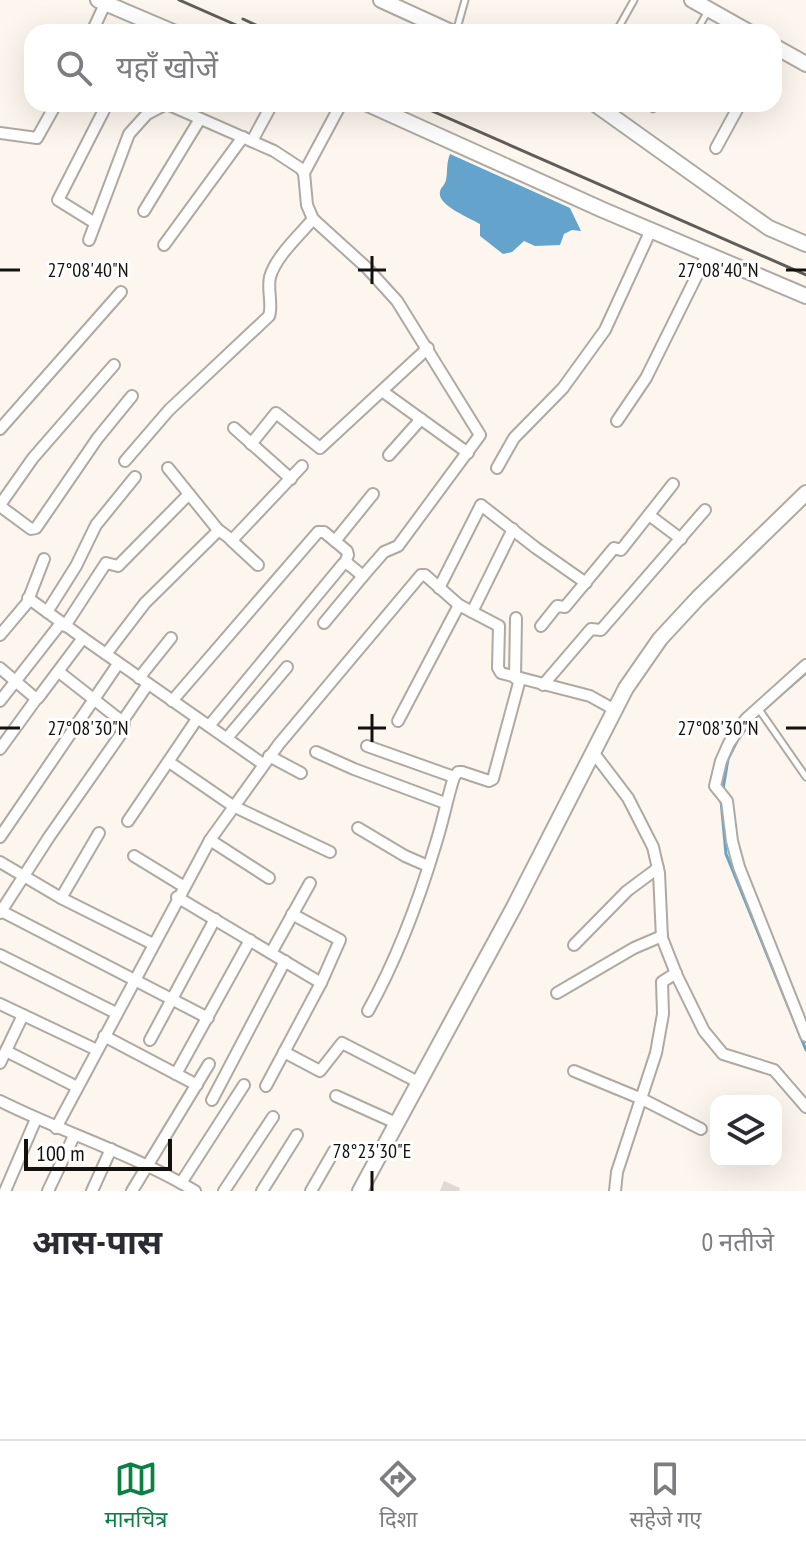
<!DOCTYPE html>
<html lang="hi">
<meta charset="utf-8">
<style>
body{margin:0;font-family:"PT Sans Narrow","Noto Sans Devanagari",sans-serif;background:#f2f2f3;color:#2b2b33}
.controls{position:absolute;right:24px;bottom:24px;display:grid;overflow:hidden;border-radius:16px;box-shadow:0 8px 32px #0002}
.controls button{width:72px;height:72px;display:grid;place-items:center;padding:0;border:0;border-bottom:2px solid #e1e1e2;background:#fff;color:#2b2b33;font:40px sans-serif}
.scale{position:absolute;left:24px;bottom:20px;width:148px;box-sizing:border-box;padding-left:8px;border:4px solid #13110e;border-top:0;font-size:22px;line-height:28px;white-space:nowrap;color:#13110e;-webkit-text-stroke:6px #fff;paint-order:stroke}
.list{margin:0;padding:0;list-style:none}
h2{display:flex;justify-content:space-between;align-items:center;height:104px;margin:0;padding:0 32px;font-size:34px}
h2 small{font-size:26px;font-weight:400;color:#7c7c81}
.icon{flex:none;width:44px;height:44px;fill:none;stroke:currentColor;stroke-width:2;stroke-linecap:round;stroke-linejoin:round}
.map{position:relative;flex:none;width:806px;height:1191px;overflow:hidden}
.search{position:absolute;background:#fff;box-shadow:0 8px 32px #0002;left:24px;right:24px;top:24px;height:88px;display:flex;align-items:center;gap:20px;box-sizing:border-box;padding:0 28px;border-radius:24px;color:#7c7c81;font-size:30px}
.sheet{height:248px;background:#fff}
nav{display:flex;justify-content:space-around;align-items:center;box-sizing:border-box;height:112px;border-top:2px solid #e1e1e2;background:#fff;font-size:22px;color:#7c7c81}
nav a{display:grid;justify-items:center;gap:4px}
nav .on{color:#0b8043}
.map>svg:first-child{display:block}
</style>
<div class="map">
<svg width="806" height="1191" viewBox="0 0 806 1191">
<rect width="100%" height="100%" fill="#fcf6ee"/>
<path fill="#64a3cb" d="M 450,154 L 570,208 L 581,231 L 572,230 L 564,234 L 560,245 L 535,246 L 524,241 L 512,252 L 503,254 L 480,236 L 480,224 C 470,218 437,205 440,192 C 441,186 444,187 446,180 C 448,170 446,164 450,154 Z"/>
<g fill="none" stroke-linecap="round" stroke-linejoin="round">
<g stroke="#64a3cb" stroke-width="3">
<path d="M 763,710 L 806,673"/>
<path d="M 723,789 L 728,759 L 738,739"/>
<path d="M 721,800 L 726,854 L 806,1050"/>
</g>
</g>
<path fill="#e1d7d4" d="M 444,1181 L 460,1188 L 459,1191 L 440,1191 Z"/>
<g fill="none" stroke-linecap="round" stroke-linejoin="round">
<defs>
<g id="lane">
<path d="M 456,32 L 465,0"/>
<path d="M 616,32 L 634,0"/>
<path d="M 696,32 L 708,11"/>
<path d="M 653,109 L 656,104"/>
<path d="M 758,708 L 806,777"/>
</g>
<g id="street">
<path d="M 92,32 L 105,4"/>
<path d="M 167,104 L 274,151 L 300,168 L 304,173 L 307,205 L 313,219 L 367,268 L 397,301 L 480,435 L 398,546 L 384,552 L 363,576 L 347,563 L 343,564 L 209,726"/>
<path d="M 0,133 L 37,138 L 56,104"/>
<path d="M 252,141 L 272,104"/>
<path d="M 716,148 L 740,104"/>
<path d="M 304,173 L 341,104"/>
<path d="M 144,211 L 200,119"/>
<path d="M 95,223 L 58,200 L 104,110"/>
<path d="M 89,240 L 129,134 L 147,114 L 166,104"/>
<path d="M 164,245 L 243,137"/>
<path d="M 382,391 L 468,453"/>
<path d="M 617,421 L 646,378 L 708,253"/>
<path d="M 234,428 L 291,479"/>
<path d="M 0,429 L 121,292"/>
<path d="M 251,444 L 276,413 L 320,448 L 428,348"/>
<path d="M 389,455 L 421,419"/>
<path d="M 125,461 L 169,410 L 269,316 C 273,305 267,290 270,277 C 276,256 299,236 313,219"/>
<path d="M 168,468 L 219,531"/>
<path d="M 497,468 L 514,438 L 563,388 L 605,330 L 651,230"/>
<path d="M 0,505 L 33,458 L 114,365"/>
<path d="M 0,506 L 31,529 L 36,528 L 97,439 L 132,396"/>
<path d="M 649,515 L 681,539"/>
<path d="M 231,540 L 258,565"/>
<path d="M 335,541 L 373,494"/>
<path d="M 439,588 L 481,505 L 536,548 L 586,583"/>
<path d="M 28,598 L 83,638"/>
<path d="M 47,612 L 76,566 L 96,525 L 135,477"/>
<path d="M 472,612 L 513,529"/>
<path d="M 324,623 L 363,576"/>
<path d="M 65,626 L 106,563 L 118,566 L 189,494"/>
<path d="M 541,626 L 557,606 L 565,607 L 614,548 L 621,550 L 673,484"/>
<path d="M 0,635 L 27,603 L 44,559"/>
<path d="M 106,654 L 145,603 L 217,532 L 220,531 L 232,540 L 302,466"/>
<path d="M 806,665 L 746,719 L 729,743 L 721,761 L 715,786 L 727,801 L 732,841 L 739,867 L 806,1036"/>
<path d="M 0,668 L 34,697 L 38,698 L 83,638 L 263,764"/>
<path d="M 59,672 L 124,723"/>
<path d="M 139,678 L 171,638"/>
<path d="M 515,678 L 516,618"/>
<path d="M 543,685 L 591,629 L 601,630 L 705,510"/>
<path d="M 0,701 L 61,623"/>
<path d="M 172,701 L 318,532 L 324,532 L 347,551 L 348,555 L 345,563"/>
<path d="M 398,721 L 459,605"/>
<path d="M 227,738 L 287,667"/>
<path d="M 367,746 L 454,777"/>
<path d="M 0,749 L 37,698"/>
<path d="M 316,752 L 354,769 L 445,803"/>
<path d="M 593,752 L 628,798 L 653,847 L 659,873 L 662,938 L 677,976 L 704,1031 L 723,1054 L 774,1070 L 806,1107"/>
<path d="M 269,756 L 301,773"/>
<path d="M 169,762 L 233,806 L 330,852"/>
<path d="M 128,821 L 197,719"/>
<path d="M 358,828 L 405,856 L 428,866"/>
<path d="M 0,837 L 118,664"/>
<path d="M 210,840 L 269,878"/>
<path d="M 134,856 L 183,886"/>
<path d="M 0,862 L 61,898 L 153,944"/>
<path d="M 177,897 L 321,983 L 266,1086"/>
<path d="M 61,898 L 99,833"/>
<path d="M 1,911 L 208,1018"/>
<path d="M 0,913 L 49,837 L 123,731 L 124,719 L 148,684"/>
<path d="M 292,914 L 340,940 L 321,983"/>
<path d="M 574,945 L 627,891 L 658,868"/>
<path d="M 271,953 L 310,883"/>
<path d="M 0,955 L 116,1013"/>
<path d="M 557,993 L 634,948 L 662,936"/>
<path d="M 0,1004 L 97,1050"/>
<path d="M 368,1011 C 397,959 419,900 436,843 C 443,821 447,799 454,777 L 458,772 L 462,772 L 489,781 L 493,779 L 520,679"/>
<path d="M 104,1036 L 197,1085"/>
<path d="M 150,1040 L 215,919"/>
<path d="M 6,1051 L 77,1087"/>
<path d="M 284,1052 L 320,1071 L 342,1043 L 418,1082"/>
<path d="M 0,1063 L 23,1015"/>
<path d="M 574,1071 L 642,1099 L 701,1129"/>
<path d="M 176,1074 L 250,940"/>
<path d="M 336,1096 L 396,1123"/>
<path d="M 212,1100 L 285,961"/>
<path d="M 0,1101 C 64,1133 133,1154 195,1191"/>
<path d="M 56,1128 L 210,840 L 279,744 L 421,575 L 425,575 L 459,605 L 499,626 L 498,668 L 501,673 L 590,696 L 615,710"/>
<path d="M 181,1183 L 244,1085"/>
<path d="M 5,1191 L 36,1119"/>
<path d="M 48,1191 L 74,1136"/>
<path d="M 92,1191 L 111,1149"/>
<path d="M 132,1191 L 209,1064"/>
<path d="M 224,1191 L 273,1117"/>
<path d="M 262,1191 L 297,1135"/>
<path d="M 311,1191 L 334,1151"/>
<path d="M 615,1191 L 617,1172 L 656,1053 L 663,1014 L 662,982 L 676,973"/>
</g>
<g id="secondary">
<path d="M 98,0 L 173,32"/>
<path d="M 381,0 L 451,32"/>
<path d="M 692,0 L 749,32"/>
<path d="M 774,46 L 806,64"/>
<path d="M 368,104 L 603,210 L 806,296"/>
<path d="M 595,104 L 749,214 L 769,228 L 806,244"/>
<path d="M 360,1191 L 514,907 L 626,688 L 660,639 L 698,598 L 806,493"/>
</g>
</defs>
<use href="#lane" stroke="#afa9a2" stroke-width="9"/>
<use href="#street" stroke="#afa9a2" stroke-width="14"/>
<use href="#secondary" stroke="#afa9a2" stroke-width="18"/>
<use href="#lane" stroke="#fff" stroke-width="5"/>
<use href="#street" stroke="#fff" stroke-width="10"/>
<use href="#secondary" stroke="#fff" stroke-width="14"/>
<g stroke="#605d58" stroke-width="3">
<path d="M 179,0 L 252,32"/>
<path d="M 243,19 L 271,32"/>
<path d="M 416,104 L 806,275"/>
</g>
</g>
<path fill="none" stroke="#13110e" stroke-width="3" d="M 372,256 L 372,284M 0,270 L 20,270M 358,270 L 386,270M 786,270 L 806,270M 372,714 L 372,742M 0,728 L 20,728M 358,728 L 386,728M 786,728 L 806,728M 372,1171 L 372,1191"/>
<g font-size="20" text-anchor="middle" fill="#13110e" stroke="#fff" stroke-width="6" stroke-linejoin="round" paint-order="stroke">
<text x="88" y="277">27°08'40"N</text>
<text x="718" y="277">27°08'40"N</text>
<text x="88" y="735">27°08'30"N</text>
<text x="718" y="735">27°08'30"N</text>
<text x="372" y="1158">78°23'30"E</text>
</g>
</svg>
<div class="controls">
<button><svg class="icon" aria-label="layers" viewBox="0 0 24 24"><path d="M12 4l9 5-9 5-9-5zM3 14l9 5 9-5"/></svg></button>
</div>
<div class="scale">100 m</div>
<div class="search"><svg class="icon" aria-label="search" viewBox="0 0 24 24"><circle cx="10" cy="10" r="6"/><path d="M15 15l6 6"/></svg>यहाँ खोजें</div>
</div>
<section class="sheet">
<h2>आस-पास<small>0 नतीजे</small></h2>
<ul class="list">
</ul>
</section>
<nav>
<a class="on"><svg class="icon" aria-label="map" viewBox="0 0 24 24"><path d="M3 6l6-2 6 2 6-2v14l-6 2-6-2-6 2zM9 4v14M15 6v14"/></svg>मानचित्र</a>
<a><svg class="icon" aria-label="directions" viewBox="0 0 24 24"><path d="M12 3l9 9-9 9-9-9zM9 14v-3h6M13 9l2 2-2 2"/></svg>दिशा</a>
<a><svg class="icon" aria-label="saved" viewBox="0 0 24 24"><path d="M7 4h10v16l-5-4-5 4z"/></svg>सहेजे गए</a>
</nav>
